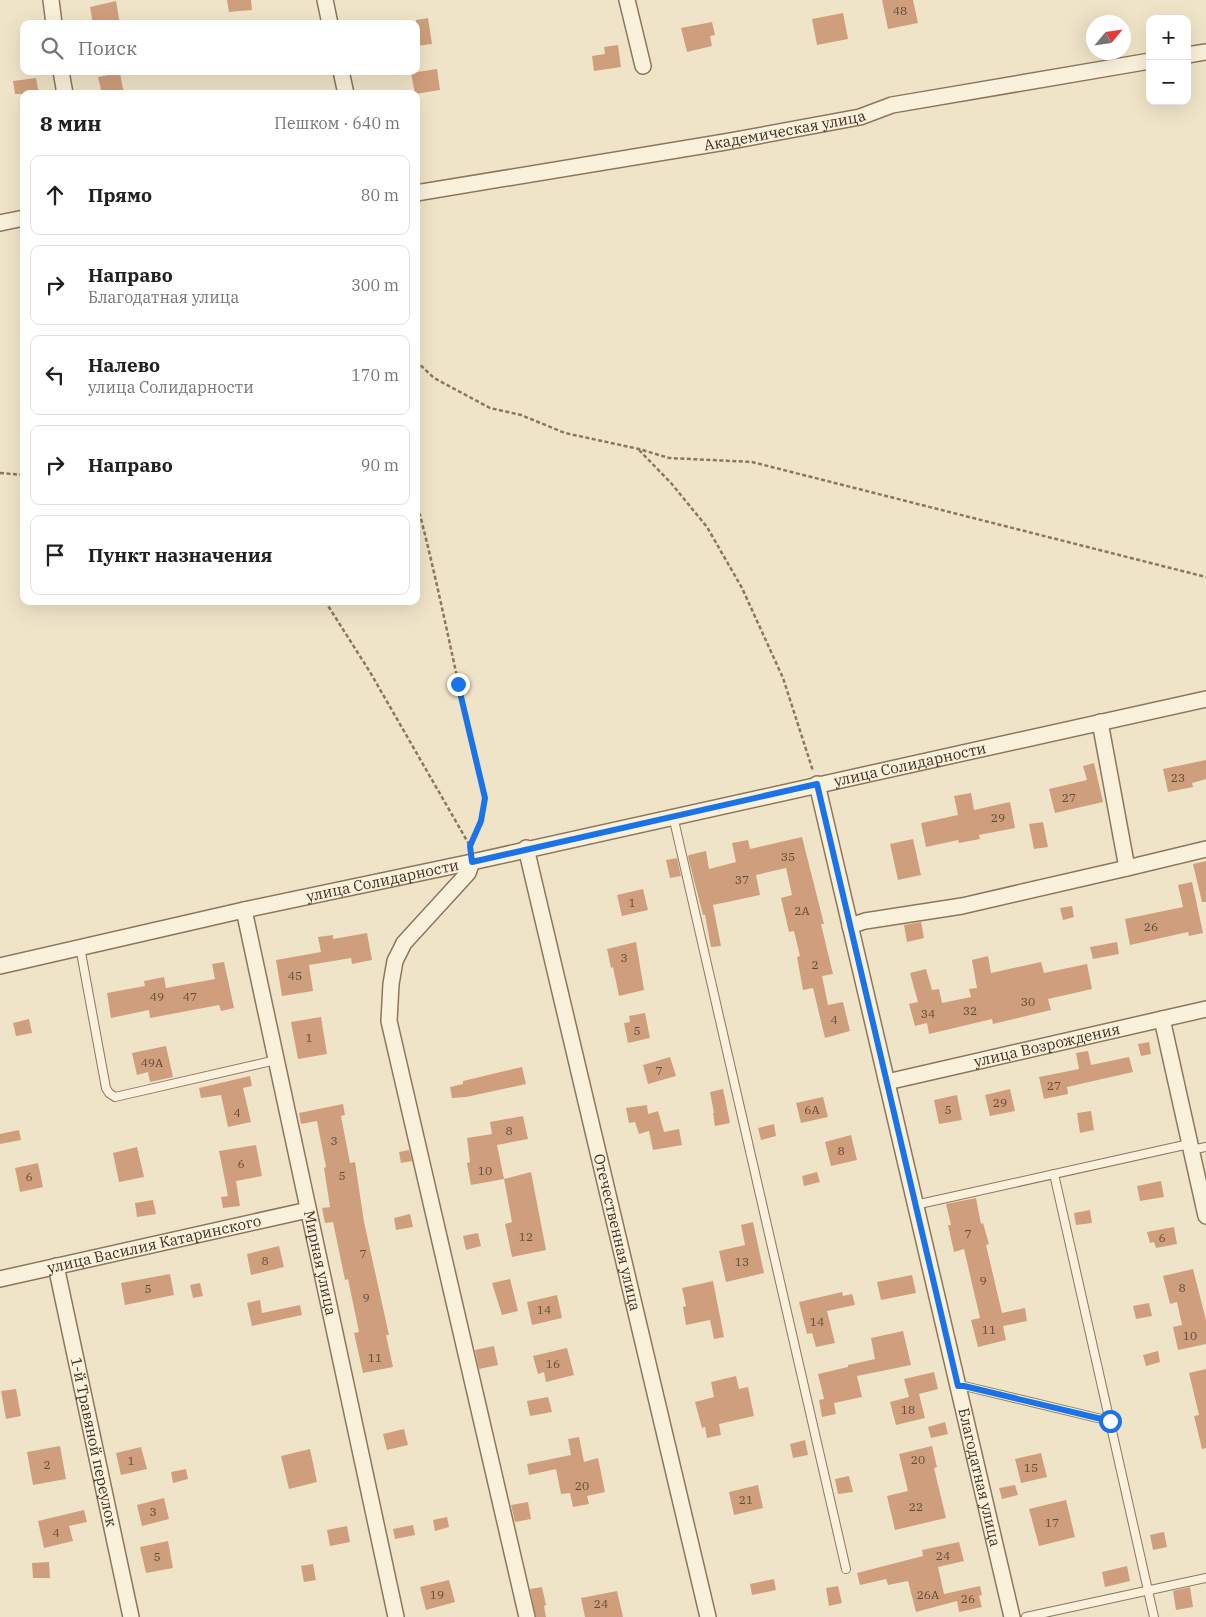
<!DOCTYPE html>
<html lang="ru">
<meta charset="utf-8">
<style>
body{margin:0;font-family:"IBM Plex Serif",serif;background:#f2f2f2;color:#202124}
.controls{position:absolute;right:15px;top:15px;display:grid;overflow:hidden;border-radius:10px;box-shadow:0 5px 20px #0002}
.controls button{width:45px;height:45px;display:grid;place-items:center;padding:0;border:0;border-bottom:1px solid #e0e0e0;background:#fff;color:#202124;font:25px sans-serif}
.compass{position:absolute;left:1086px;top:15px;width:45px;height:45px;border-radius:50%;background:#fff;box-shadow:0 5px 20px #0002;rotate:61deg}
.stop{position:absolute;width:15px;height:15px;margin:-11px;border:4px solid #1a73e8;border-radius:50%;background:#fff}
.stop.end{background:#1a73e8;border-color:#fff;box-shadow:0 1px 5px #0008}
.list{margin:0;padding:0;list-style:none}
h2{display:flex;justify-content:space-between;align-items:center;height:65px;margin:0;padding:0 20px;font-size:21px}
h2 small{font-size:16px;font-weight:400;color:#757577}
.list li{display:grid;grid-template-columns:32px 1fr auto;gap:15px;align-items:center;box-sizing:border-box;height:80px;margin:0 10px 10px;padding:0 10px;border:1px solid #e0e0e0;border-radius:10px}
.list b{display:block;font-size:19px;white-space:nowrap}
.list p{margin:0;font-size:16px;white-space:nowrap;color:#757577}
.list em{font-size:16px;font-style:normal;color:#757577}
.icon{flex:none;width:28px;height:28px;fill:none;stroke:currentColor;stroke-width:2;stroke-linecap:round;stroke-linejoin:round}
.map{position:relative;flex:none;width:1206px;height:1617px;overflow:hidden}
.search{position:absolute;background:#fff;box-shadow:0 5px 20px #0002;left:20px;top:20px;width:400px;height:55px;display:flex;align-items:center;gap:12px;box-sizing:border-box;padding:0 18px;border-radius:10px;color:#757577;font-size:19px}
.panel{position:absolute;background:#fff;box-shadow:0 5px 20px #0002;left:20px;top:90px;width:400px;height:515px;border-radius:10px}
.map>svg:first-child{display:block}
</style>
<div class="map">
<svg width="1206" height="1617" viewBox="0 0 1206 1617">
<rect width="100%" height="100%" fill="#f0e4c8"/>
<g fill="#cf9f7d">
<path d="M 227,0 L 251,0 L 252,10 L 229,12 Z"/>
<path d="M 882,0 L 913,0 L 918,23 L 888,29 Z"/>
<path d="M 116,1 L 120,24 L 93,24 L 90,7 Z"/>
<path d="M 843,13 L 848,39 L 817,45 L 812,19 Z"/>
<path d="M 428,18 L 432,44 L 416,46 L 416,20 Z"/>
<path d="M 712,22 L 715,35 L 710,36 L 712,46 L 687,52 L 681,28 Z"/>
<path d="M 618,45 L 621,67 L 594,71 L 592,56 L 605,54 L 604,47 Z"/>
<path d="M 437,69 L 440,90 L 415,94 L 411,73 Z"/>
<path d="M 120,73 L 124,94 L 102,94 L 98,77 Z"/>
<path d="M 36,78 L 39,94 L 15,94 L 13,81 Z"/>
<path d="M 1206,760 L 1206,779 L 1192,783 L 1193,787 L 1168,792 L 1163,769 Z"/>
<path d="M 1094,763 L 1103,802 L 1055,813 L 1049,789 L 1087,780 L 1083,766 Z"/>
<path d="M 971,793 L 974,810 L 1010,802 L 1015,828 L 979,835 L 980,839 L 959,843 L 958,840 L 926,847 L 921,823 L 958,815 L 954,796 Z"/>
<path d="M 1043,822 L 1048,847 L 1034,849 L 1029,824 Z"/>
<path d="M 802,837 L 824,924 L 821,924 L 833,974 L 822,976 L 828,1005 L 843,1002 L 850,1031 L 825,1038 L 813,988 L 803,990 L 797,957 L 800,956 L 794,931 L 789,932 L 781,898 L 792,895 L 786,868 L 756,875 L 760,895 L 713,905 L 721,946 L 711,947 L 705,915 L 703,915 L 688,857 L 689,855 L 706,851 L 709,869 L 736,862 L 732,843 L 748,840 L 750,849 Z"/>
<path d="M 913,839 L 921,875 L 898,880 L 890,844 Z"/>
<path d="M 677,858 L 681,876 L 670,878 L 666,860 Z"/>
<path d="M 1206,861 L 1206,902 L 1202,902 L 1193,864 Z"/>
<path d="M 1192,882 L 1203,933 L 1189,936 L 1188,932 L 1130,945 L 1125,919 L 1183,907 L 1178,885 Z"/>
<path d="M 643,889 L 648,910 L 622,916 L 617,895 Z"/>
<path d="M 1072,906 L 1074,917 L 1063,920 L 1060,908 Z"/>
<path d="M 921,922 L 924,938 L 907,942 L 904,925 Z"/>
<path d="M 367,933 L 372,960 L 352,964 L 351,958 L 309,965 L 313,991 L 282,996 L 276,960 L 321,952 L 318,937 L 333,935 L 333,939 Z"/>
<path d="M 636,942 L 644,990 L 619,996 L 613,967 L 611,968 L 607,949 Z"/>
<path d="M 1117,942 L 1119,954 L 1093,959 L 1090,947 Z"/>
<path d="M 988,956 L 991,973 L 1041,962 L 1044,973 L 1087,964 L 1092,989 L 1048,999 L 1051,1010 L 993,1024 L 992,1019 L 929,1034 L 927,1023 L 915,1026 L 909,1004 L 918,1002 L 910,973 L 926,969 L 932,990 L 939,989 L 942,1003 L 971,997 L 969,989 L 977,988 L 972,960 Z"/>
<path d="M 224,962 L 234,1008 L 221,1011 L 219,1005 L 150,1018 L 149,1010 L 111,1018 L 107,993 L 145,986 L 144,981 L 164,977 L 166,988 L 215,979 L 212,964 Z"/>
<path d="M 645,1013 L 650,1038 L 628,1043 L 624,1023 L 630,1022 L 629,1016 Z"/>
<path d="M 321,1017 L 327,1054 L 298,1059 L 291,1022 Z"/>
<path d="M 29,1019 L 32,1033 L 16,1036 L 13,1023 Z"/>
<path d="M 1149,1042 L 1151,1054 L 1141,1056 L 1138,1044 Z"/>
<path d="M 166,1046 L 173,1077 L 150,1082 L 148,1072 L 137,1075 L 132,1053 Z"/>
<path d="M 1088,1051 L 1091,1065 L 1129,1057 L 1133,1072 L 1067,1087 L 1068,1094 L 1044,1099 L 1039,1077 L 1079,1069 L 1076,1053 Z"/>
<path d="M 670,1057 L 676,1076 L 648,1084 L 643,1065 Z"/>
<path d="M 522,1067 L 526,1084 L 466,1097 L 452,1098 L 450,1087 L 463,1084 L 463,1081 Z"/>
<path d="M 250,1076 L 252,1086 L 243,1088 L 251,1122 L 228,1127 L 221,1095 L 201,1098 L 199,1088 Z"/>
<path d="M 723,1089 L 730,1123 L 715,1126 L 713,1113 L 714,1113 L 710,1092 Z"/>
<path d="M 1010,1089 L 1015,1111 L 990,1116 L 985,1095 Z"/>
<path d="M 957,1095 L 962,1120 L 939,1124 L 934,1100 Z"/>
<path d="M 823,1097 L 828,1117 L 801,1123 L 796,1103 Z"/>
<path d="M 343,1104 L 345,1115 L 341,1116 L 350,1163 L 355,1162 L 364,1222 L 389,1335 L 386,1335 L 393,1367 L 363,1373 L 354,1333 L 359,1332 L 348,1279 L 345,1280 L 333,1222 L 325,1223 L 322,1208 L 330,1207 L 324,1168 L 326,1167 L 317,1121 L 301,1124 L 299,1113 Z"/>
<path d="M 647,1105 L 648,1114 L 658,1111 L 664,1132 L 679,1129 L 682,1145 L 653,1150 L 649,1131 L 639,1134 L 635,1122 L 629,1123 L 626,1108 Z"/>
<path d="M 1091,1111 L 1094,1130 L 1080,1133 L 1077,1113 Z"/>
<path d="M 523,1116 L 528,1139 L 497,1145 L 504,1179 L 531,1172 L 546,1250 L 512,1257 L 505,1224 L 512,1222 L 504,1179 L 471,1185 L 467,1163 L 470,1162 L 467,1138 L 492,1134 L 490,1122 Z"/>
<path d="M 774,1124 L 776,1136 L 761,1140 L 758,1128 Z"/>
<path d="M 19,1130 L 21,1140 L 0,1144 L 0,1134 Z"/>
<path d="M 851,1135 L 857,1160 L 831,1166 L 825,1142 Z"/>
<path d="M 256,1145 L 262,1176 L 236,1181 L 240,1206 L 223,1208 L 221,1197 L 228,1196 L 219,1151 Z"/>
<path d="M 137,1147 L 144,1177 L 119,1182 L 113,1153 Z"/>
<path d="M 409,1150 L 412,1161 L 401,1163 L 399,1152 Z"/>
<path d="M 38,1163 L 43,1187 L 20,1192 L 15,1168 Z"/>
<path d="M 817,1172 L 820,1182 L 804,1186 L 802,1176 Z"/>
<path d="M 1161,1181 L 1164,1197 L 1140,1201 L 1137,1186 Z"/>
<path d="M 976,1198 L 981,1224 L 983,1223 L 989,1244 L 986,1245 L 1002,1313 L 1025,1308 L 1027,1321 L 1003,1326 L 1006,1340 L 978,1347 L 971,1320 L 980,1318 L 964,1249 L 954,1252 L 948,1225 L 951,1225 L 946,1204 Z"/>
<path d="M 153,1200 L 156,1214 L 137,1217 L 135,1203 Z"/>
<path d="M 1090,1210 L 1092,1223 L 1076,1225 L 1074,1213 Z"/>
<path d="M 410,1214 L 413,1227 L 396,1230 L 394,1218 Z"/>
<path d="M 753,1222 L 764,1273 L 726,1282 L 719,1251 L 745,1245 L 741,1225 Z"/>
<path d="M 1174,1227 L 1177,1244 L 1156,1248 L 1154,1242 L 1150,1243 L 1147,1232 Z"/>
<path d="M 478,1233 L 481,1246 L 466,1250 L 463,1236 Z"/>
<path d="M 279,1246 L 284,1267 L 251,1275 L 247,1254 Z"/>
<path d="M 1193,1269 L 1206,1320 L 1206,1344 L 1178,1350 L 1173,1327 L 1182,1325 L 1177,1302 L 1170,1304 L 1163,1276 Z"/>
<path d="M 170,1274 L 174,1295 L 125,1305 L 121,1283 Z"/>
<path d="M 912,1275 L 916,1293 L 881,1300 L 877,1282 Z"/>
<path d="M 510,1279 L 518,1311 L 502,1315 L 492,1283 Z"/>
<path d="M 713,1281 L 724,1337 L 714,1339 L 710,1320 L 686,1325 L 683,1307 L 686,1306 L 682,1288 Z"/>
<path d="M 200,1283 L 203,1296 L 193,1298 L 190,1285 Z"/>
<path d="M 842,1292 L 843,1296 L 852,1294 L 855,1305 L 827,1311 L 835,1343 L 816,1347 L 812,1333 L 807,1334 L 799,1302 Z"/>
<path d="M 557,1295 L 562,1318 L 532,1325 L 527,1302 Z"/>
<path d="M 260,1300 L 262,1313 L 300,1305 L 302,1315 L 252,1326 L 247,1303 Z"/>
<path d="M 1149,1303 L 1152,1316 L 1136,1319 L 1133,1306 Z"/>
<path d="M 903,1331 L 911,1365 L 857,1376 L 862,1397 L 834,1403 L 836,1414 L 822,1417 L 819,1400 L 824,1399 L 818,1374 L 848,1367 L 848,1365 L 875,1359 L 871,1338 Z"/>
<path d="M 494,1346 L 498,1365 L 479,1369 L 475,1350 Z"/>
<path d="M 567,1348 L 574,1375 L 546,1382 L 544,1372 L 538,1374 L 533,1356 Z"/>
<path d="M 1158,1351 L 1160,1362 L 1146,1366 L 1143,1355 Z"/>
<path d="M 1206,1369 L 1206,1448 L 1202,1449 L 1194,1416 L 1199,1415 L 1189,1373 Z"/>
<path d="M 934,1372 L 938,1389 L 919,1394 L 925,1418 L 896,1425 L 890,1402 L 909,1397 L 904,1379 Z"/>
<path d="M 736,1376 L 739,1389 L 748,1387 L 754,1416 L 719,1424 L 721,1435 L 707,1438 L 705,1427 L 702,1428 L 695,1402 L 714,1397 L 711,1382 Z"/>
<path d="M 16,1389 L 21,1416 L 6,1419 L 1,1391 Z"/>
<path d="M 548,1397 L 552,1412 L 530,1416 L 527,1401 Z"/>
<path d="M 945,1422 L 948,1434 L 931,1438 L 928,1427 Z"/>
<path d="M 404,1429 L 408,1445 L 387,1450 L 383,1434 Z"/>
<path d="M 579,1437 L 584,1462 L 598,1458 L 605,1492 L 587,1496 L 589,1504 L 573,1507 L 570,1493 L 561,1494 L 556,1469 L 529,1475 L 527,1464 L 571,1455 L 568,1439 Z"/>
<path d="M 805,1440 L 808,1455 L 793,1458 L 790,1444 Z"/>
<path d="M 60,1446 L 66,1479 L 33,1485 L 27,1452 Z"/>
<path d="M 932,1446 L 937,1467 L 934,1468 L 946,1518 L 895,1530 L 887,1496 L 908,1491 L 899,1454 Z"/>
<path d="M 141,1447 L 147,1469 L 121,1475 L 116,1453 Z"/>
<path d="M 310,1449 L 317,1482 L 289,1489 L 281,1456 Z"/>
<path d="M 1041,1453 L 1047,1477 L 1021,1483 L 1015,1459 Z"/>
<path d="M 186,1469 L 188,1479 L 173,1483 L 171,1472 Z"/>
<path d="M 849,1476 L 853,1492 L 838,1494 L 835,1479 Z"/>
<path d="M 758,1485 L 763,1508 L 734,1515 L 729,1492 Z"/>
<path d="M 1015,1485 L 1018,1495 L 1002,1499 L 999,1488 Z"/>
<path d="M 164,1498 L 169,1519 L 142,1526 L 137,1505 Z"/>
<path d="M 1066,1500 L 1075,1537 L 1039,1546 L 1029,1509 Z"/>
<path d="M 528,1502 L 531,1519 L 515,1522 L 511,1505 Z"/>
<path d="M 84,1510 L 87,1522 L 69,1526 L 73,1541 L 44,1548 L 38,1521 Z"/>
<path d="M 447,1517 L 449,1527 L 435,1531 L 433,1520 Z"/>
<path d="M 413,1525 L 415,1535 L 395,1539 L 393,1529 Z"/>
<path d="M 347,1526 L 350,1542 L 330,1546 L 327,1530 Z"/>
<path d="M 1164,1532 L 1167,1547 L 1153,1550 L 1150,1535 Z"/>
<path d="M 168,1541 L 173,1568 L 146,1573 L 140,1547 Z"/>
<path d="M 959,1542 L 964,1561 L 938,1567 L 944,1594 L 980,1586 L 982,1595 L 979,1596 L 982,1607 L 959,1612 L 957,1601 L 916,1612 L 908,1581 L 888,1585 L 886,1579 L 860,1585 L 857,1573 L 923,1556 L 922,1550 Z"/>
<path d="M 49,1562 L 50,1578 L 33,1578 L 32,1563 Z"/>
<path d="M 313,1564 L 316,1580 L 304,1582 L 301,1566 Z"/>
<path d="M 1127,1566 L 1130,1581 L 1105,1587 L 1102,1572 Z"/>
<path d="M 774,1579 L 776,1590 L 752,1595 L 750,1584 Z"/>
<path d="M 449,1580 L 455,1602 L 426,1610 L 420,1587 Z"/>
<path d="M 838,1586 L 842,1603 L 829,1606 L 826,1588 Z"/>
<path d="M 542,1587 L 546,1605 L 544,1606 L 546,1617 L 536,1617 L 530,1589 Z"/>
<path d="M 1190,1587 L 1193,1607 L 1176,1610 L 1173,1591 Z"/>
<path d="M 617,1591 L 623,1617 L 585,1617 L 581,1598 Z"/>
</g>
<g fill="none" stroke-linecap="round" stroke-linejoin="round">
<defs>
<g id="lane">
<path d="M 673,816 L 846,1569"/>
<path d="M 80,947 L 106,1088 L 109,1093 L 115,1097 L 276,1060"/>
<path d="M 1191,1150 L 1206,1147"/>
<path d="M 1054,1174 L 1154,1617"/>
<path d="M 915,1205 L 1189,1144"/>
<path d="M 958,1386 L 964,1386 L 1110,1421"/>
<path d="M 1026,1617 L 1206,1578"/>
</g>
<g id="street">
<path d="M 51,0 L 54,24"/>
<path d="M 325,0 L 330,24"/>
<path d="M 627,0 L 643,66"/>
<path d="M 1187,55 L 1206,52"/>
<path d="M 61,71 L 65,94"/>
<path d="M 341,71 L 346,94"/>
<path id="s1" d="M 416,193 L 725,142 L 860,117 L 892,105 L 1150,61"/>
<path d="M 0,223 L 24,218"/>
<path id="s2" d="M 817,784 L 1012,1617"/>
<path id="s3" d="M 526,848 L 708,1617"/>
<path d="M 472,862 L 468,873 L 404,943 L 395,961 L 391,984 L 389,1021 L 527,1617"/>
<path d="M 1127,868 L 1206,849"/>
<path id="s4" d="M 244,910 L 396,1617"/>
<path d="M 850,926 L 865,921 L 962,906 L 1127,868 L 1100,722"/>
<path id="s5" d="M 0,966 L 244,910 L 472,862 L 1206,699"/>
<path d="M 1162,1019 L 1206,1216"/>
<path id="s6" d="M 887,1082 L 1206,1009"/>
<path id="s7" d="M 56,1266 L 131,1617"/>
<path id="s8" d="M 0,1279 L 308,1210"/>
</g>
</defs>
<use href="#lane" stroke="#8d765c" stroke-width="10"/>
<use href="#street" stroke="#8d765c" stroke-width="18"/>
<g stroke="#8d765c" stroke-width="2.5" stroke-dasharray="4 2.5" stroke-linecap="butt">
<path d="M 416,361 L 434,378 L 490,408 L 521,415 L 565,433 L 639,449 L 669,458 L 752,462 L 1206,577"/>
<path d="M 416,376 L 418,393 L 416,415"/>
<path d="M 639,450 L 671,483 L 707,527 L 742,588 L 783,678 L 813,771"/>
<path d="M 0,473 L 24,475"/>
<path d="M 416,507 L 420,515 C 444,608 461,704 485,797 L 481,821 L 470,846 L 471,850"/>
<path d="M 325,601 L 370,672 L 470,846"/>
</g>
<use href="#lane" stroke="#faf1dc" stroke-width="8"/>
<use href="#street" stroke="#faf1dc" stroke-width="15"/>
</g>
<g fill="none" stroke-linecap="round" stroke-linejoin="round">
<path stroke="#1a73e8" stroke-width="6" d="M 458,684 L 485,798 L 481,821 L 470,846 L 472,862 L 817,784 L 958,1386 L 964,1386 L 1110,1421"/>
</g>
<g text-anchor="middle" stroke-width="5" stroke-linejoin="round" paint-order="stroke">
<g font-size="12" fill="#624a37">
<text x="900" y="15">48</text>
<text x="1178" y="782">23</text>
<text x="1069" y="802">27</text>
<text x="998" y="822">29</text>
<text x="788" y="861">35</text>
<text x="742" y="884">37</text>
<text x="632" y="907">1</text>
<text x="802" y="915">2А</text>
<text x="1151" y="931">26</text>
<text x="624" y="962">3</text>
<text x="815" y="969">2</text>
<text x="295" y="980">45</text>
<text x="157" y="1001">49</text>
<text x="190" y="1001">47</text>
<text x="1028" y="1006">30</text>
<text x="970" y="1015">32</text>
<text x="928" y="1018">34</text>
<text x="834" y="1024">4</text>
<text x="637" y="1035">5</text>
<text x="309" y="1042">1</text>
<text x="152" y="1067">49А</text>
<text x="659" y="1075">7</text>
<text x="1054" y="1090">27</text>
<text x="1000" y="1107">29</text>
<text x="812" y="1114">6А</text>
<text x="948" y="1114">5</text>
<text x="237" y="1117">4</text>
<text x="509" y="1135">8</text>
<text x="334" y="1145">3</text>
<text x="841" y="1155">8</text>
<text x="241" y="1168">6</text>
<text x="485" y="1175">10</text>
<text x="342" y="1180">5</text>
<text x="29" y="1181">6</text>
<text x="968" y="1238">7</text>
<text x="526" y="1241">12</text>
<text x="1162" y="1242">6</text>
<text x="363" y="1258">7</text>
<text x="265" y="1265">8</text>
<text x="742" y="1266">13</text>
<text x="983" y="1285">9</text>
<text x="1182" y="1292">8</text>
<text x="148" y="1293">5</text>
<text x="366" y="1302">9</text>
<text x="544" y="1314">14</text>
<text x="817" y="1326">14</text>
<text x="989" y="1334">11</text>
<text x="1190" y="1340">10</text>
<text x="375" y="1362">11</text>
<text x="553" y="1368">16</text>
<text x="908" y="1414">18</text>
<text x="918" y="1464">20</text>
<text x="131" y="1465">1</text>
<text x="47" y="1469">2</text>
<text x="1031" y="1472">15</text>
<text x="582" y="1490">20</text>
<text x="746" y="1504">21</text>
<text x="916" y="1511">22</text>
<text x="153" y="1516">3</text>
<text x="1052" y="1527">17</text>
<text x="56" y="1537">4</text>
<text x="943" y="1560">24</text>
<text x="157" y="1561">5</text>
<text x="437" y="1599">19</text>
<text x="928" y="1599">26А</text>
<text x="968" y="1603">26</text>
<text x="601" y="1608">24</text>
</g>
<g font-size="15" fill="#3d2e20" stroke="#f7eed8">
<text dy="5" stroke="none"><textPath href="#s1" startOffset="374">Академическая улица</textPath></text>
<text dy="5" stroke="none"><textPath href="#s5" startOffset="932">улица Солидарности</textPath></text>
<text dy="5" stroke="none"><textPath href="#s5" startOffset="392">улица Солидарности</textPath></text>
<text dy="5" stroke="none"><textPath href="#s6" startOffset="164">улица Возрождения</textPath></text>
<text dy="5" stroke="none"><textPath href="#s3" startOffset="395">Отечественная улица</textPath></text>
<text dy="5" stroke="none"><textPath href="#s8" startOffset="158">улица Василия Катаринского</textPath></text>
<text dy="5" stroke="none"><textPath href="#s4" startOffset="361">Мирная улица</textPath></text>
<text dy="5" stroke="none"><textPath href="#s7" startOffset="180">1-й Травяной переулок</textPath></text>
<text dy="5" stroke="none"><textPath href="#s2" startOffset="712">Благодатная улица</textPath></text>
</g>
</g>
</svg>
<div class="controls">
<button>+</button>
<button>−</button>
</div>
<svg class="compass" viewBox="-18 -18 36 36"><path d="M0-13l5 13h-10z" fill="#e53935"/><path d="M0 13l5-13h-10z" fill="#757577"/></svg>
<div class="stop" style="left:1110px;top:1421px"></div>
<div class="stop end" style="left:458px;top:684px"></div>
<div class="search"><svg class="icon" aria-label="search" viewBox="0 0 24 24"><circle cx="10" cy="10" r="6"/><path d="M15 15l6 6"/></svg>Поиск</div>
<section class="panel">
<h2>8 мин<small>Пешком · 640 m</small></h2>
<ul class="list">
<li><svg class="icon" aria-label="ahead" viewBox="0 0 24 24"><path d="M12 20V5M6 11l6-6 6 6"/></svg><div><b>Прямо</b></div><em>80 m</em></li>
<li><svg class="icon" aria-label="right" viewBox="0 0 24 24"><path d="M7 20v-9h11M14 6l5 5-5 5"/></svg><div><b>Направо</b><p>Благодатная улица</p></div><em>300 m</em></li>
<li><svg class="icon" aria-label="left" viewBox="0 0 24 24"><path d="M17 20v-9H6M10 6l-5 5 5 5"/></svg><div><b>Налево</b><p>улица Солидарности</p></div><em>170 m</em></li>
<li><svg class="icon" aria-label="right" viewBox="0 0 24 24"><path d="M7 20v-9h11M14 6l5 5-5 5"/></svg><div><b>Направо</b></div><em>90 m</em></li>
<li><svg class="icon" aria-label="arrive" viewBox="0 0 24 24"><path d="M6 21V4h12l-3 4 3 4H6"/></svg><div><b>Пункт назначения</b></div></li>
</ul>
</section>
</div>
